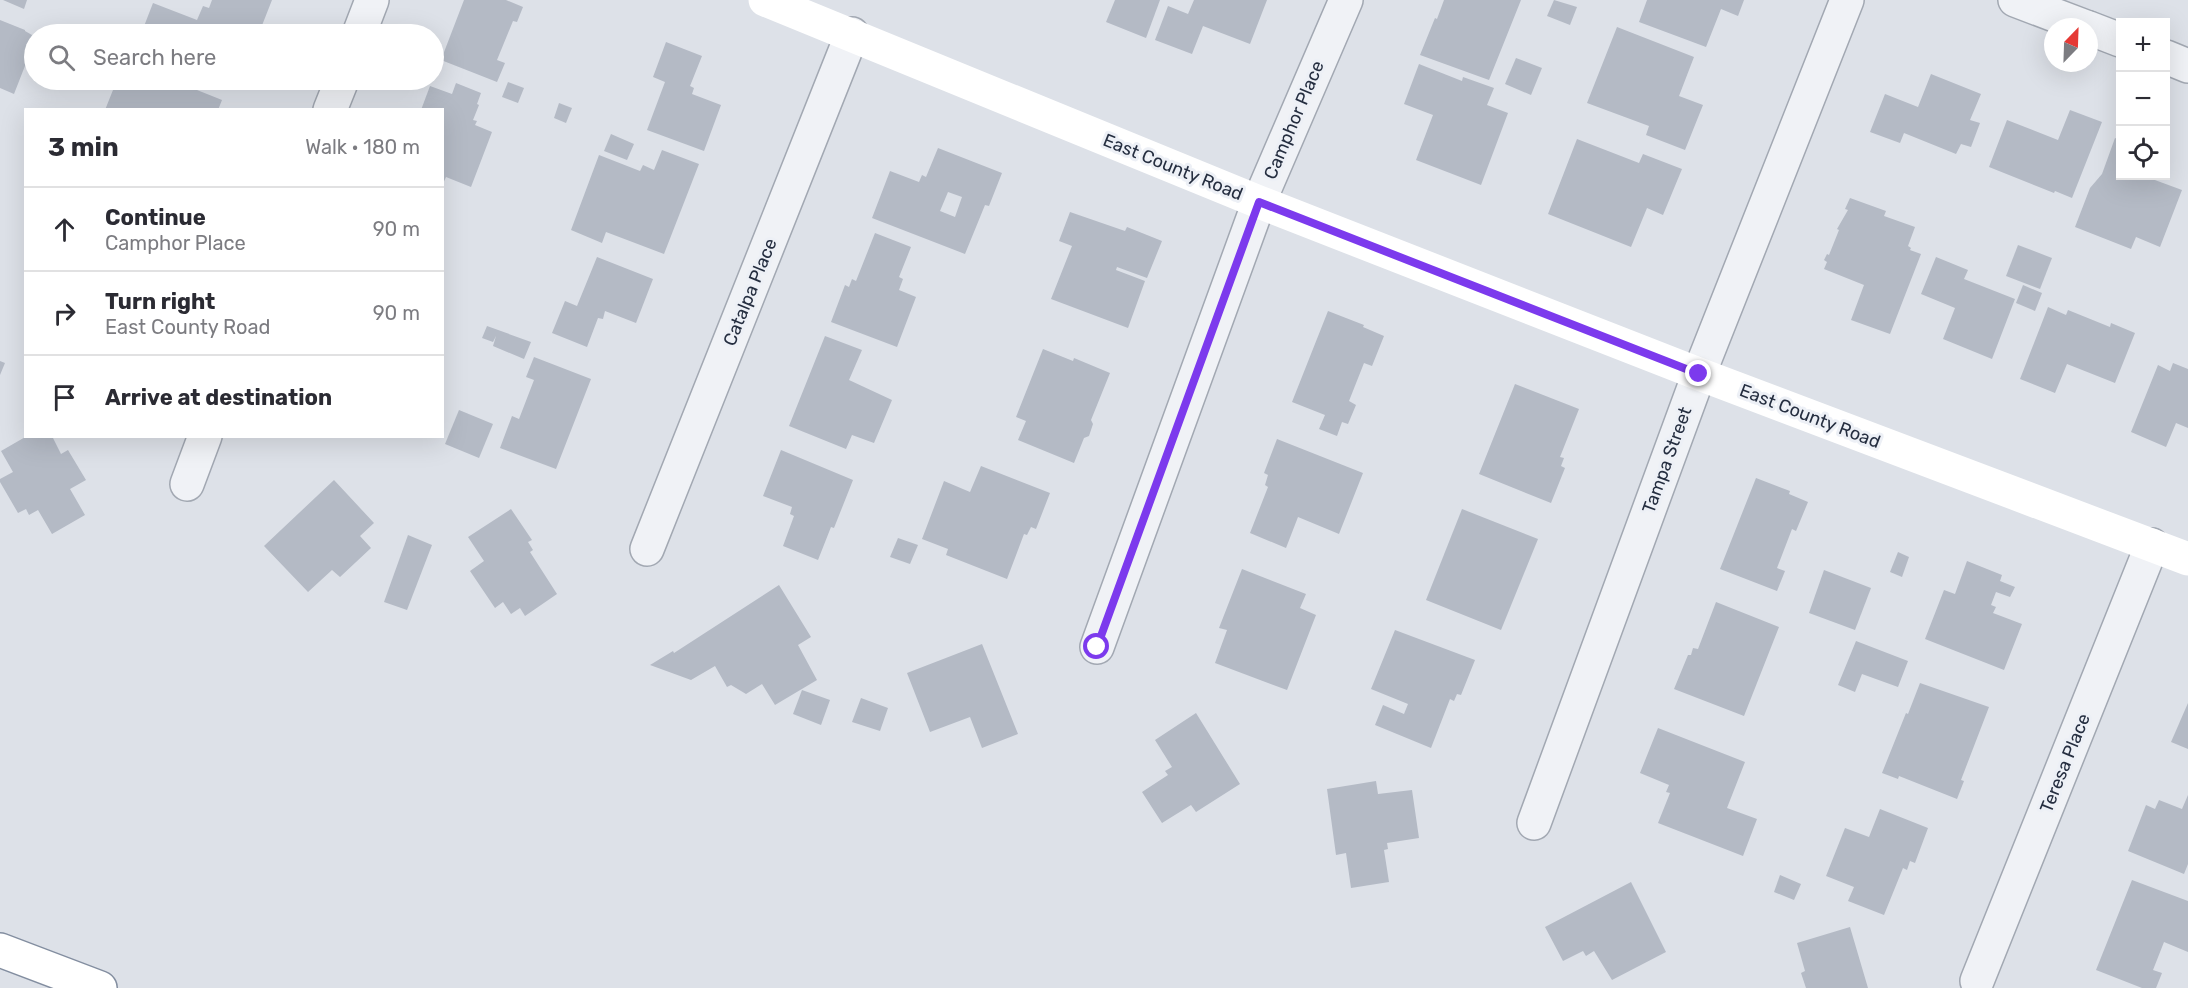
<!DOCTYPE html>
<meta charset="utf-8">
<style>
body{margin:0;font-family:Rubik,sans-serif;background:#f7f7f7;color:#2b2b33}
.controls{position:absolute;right:18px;top:18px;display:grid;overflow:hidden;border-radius:0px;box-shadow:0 6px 24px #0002}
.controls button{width:54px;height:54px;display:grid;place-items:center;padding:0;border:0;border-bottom:2px solid #e1e1e2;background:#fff;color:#2b2b33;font:30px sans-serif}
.compass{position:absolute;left:2044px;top:18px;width:54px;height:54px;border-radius:50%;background:#fff;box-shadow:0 6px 24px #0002;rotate:23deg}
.stop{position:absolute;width:18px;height:18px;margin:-14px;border:4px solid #7c3aed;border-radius:50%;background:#fff}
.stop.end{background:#7c3aed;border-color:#fff;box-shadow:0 2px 6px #0008}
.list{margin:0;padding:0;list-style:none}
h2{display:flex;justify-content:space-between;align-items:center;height:78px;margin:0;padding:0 24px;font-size:26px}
h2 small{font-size:20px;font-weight:400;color:#7c7c81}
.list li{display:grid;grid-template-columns:39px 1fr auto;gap:18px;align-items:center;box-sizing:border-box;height:84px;padding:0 24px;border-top:2px solid #e1e1e2}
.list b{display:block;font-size:22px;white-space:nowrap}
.list p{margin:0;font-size:20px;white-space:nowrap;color:#7c7c81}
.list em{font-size:20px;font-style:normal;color:#7c7c81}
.icon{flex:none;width:33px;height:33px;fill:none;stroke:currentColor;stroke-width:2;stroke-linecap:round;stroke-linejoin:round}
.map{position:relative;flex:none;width:2188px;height:988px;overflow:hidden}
.search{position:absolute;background:#fff;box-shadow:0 6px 24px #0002;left:24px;top:24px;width:420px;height:66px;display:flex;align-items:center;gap:15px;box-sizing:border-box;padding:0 21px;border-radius:33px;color:#7c7c81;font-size:22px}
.panel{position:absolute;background:#fff;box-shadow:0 6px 24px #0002;left:24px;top:108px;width:420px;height:330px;border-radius:0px}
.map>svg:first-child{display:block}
</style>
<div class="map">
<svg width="2188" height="988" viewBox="0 0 2188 988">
<rect width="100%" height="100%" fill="#dde1e8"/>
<g fill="#b4bac5" fill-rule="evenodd">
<path d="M 3,0 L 27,0 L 24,9 Z"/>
<path d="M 212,0 L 272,0 L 261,28 L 259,27 L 256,34 L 141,34 L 153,3 L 197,20 L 203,6 L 209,8 Z"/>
<path d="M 464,0 L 506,0 L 523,7 L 517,22 L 513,21 L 497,60 L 505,63 L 497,82 L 441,60 Z"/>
<path d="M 1115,0 L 1160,0 L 1146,38 L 1106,22 Z"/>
<path d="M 1194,0 L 1267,0 L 1250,44 L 1203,26 L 1192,54 L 1155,40 L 1168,6 L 1188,14 Z"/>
<path d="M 1444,0 L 1521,0 L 1489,80 L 1420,55 L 1435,18 L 1437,19 Z"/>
<path d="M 1554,0 L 1577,7 L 1570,25 L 1547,16 Z"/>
<path d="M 1647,0 L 1744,0 L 1738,16 L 1721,9 L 1706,47 L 1639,22 Z"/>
<path d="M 0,20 L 25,30 L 25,31 L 32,35 L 26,52 L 30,53 L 14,94 L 0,88 Z"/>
<path d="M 1617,27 L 1694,57 L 1679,96 L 1703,105 L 1685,150 L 1646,135 L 1649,126 L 1587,103 Z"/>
<path d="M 666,42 L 702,56 L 690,86 L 694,88 L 692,94 L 721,105 L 704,151 L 647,130 L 665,82 L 653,77 Z"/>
<path d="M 1516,58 L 1542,68 L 1531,95 L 1505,84 Z"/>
<path d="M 1419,64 L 1462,81 L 1463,77 L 1494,88 L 1487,105 L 1508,113 L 1481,185 L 1416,160 L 1433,115 L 1404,104 Z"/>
<path d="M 1931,74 L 1981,94 L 1970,120 L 1980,123 L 1971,147 L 1961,144 L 1956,154 L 1904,133 L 1900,143 L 1870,132 L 1885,94 L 1918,107 Z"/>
<path d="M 117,80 L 169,80 L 168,82 L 171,83 L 172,80 L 222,100 L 218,110 L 105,110 Z"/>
<path d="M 216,80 L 238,80 L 235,87 Z"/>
<path d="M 508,82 L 524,88 L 518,103 L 502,97 Z"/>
<path d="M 456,83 L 481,93 L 477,104 L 479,105 L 473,120 L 477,121 L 475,125 L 492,132 L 471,187 L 446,177 L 442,186 L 442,110 L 421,110 L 430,86 L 452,94 Z"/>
<path d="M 559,103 L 572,108 L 566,123 L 554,118 Z"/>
<path d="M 2070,110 L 2102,122 L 2072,198 L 2055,191 L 2054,193 L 1989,167 L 2007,120 L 2058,140 Z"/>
<path d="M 611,134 L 634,144 L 627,160 L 604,151 Z"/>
<path d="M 2115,138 L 2120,140 L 2120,176 L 2144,176 L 2182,190 L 2160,247 L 2136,237 L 2131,249 L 2075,227 L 2090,188 L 2102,174 Z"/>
<path d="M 1577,139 L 1639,163 L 1643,154 L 1682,169 L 1663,215 L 1647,208 L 1631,247 L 1548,214 Z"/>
<path d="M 938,148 L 1002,173 L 989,206 L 985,205 L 965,254 L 872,218 L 890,171 L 919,182 L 922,175 L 926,177 ZM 948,192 L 962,197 L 955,217 L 940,211 Z"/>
<path d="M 662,150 L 699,164 L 664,254 L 606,232 L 602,243 L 571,230 L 599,155 L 640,171 L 643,165 L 654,170 Z"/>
<path d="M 1850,198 L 1886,211 L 1884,216 L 1915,227 L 1908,246 L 1911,248 L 1910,250 L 1921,254 L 1890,334 L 1851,320 L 1864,285 L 1824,269 L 1827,262 L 1824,260 L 1827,254 L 1829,255 L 1839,230 L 1837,229 L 1848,210 L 1845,209 Z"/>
<path d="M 1070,212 L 1125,231 L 1127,227 L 1162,241 L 1147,278 L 1117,267 L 1116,270 L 1145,281 L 1128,328 L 1051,299 L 1072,246 L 1059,241 Z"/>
<path d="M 875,233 L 911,247 L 899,277 L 903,279 L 899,290 L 916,297 L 897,347 L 831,322 L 845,285 L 849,287 L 852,279 L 856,281 Z"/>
<path d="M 2018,245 L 2052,258 L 2040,289 L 2006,276 Z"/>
<path d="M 597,257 L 653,279 L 636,323 L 605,311 L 603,319 L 598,318 L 587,347 L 552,333 L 565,301 L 577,306 Z"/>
<path d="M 1936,257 L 1968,270 L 1964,279 L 2015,299 L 1992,359 L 1943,339 L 1955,308 L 1921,294 Z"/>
<path d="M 2023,285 L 2042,293 L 2035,311 L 2016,303 Z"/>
<path d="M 2048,307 L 2066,315 L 2068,310 L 2110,327 L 2111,323 L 2135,333 L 2115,383 L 2067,364 L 2055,393 L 2020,379 Z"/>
<path d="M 1328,311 L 1364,325 L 1363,327 L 1384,336 L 1372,366 L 1364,363 L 1349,401 L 1356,405 L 1348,424 L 1342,422 L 1337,436 L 1319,429 L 1325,415 L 1292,402 Z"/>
<path d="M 487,326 L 531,342 L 524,359 L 493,346 L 496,336 L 493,342 L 482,338 Z"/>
<path d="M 825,336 L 862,350 L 849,380 L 892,400 L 874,443 L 852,435 L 846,449 L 789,426 Z"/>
<path d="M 1043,349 L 1073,361 L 1074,358 L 1110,373 L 1091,420 L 1093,424 L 1089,436 L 1084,438 L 1074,463 L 1018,440 L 1026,421 L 1016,417 Z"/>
<path d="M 534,357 L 591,379 L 556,469 L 500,448 L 512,416 L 519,419 L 534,380 L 526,377 Z"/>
<path d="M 0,361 L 5,363 L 0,375 Z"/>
<path d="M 2173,363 L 2188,369 L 2188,428 L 2176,423 L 2166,447 L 2131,432 L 2158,365 L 2170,371 Z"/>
<path d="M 1515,384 L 1579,409 L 1560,457 L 1564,458 L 1561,466 L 1565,468 L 1551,503 L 1479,474 Z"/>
<path d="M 459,410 L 493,424 L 479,458 L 445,444 Z"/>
<path d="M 27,436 L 52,436 L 61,454 L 68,450 L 86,480 L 70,489 L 85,515 L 52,534 L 38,510 L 29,515 L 26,509 L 18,513 L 0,482 L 0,479 L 13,472 L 1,451 Z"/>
<path d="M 1277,439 L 1363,473 L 1339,534 L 1298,517 L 1286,548 L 1250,533 L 1268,487 L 1265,485 L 1268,475 L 1264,473 Z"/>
<path d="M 781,450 L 853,480 L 834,528 L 831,527 L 818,560 L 783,546 L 794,516 L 790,514 L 792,507 L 763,496 Z"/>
<path d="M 981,466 L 1050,493 L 1036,529 L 1031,527 L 1027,535 L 1024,534 L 1007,579 L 946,555 L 948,549 L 922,539 L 944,481 L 970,492 Z"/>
<path d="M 1756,478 L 1790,491 L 1789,494 L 1808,502 L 1796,531 L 1792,529 L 1777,568 L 1785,571 L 1777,591 L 1720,569 Z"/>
<path d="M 334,480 L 374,523 L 360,536 L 371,548 L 340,577 L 332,570 L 308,592 L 264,546 Z"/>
<path d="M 511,509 L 532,540 L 528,542 L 533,550 L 530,552 L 557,594 L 525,616 L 520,608 L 511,614 L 503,602 L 495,608 L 470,571 L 484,561 L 468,537 Z"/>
<path d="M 1462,509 L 1538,539 L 1501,630 L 1426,600 Z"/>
<path d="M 408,535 L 432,545 L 407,610 L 384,602 Z"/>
<path d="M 898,538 L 918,545 L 910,564 L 890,557 Z"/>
<path d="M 1898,552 L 1909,557 L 1902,577 L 1890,572 Z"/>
<path d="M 1967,561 L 2002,575 L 2000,581 L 2015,587 L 2010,597 L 1996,592 L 1991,605 L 1996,607 L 1993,613 L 2022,624 L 2004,670 L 1925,639 L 1944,590 L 1955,594 Z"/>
<path d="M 1242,569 L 1306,594 L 1300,608 L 1316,615 L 1287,690 L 1215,663 L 1227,630 L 1219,628 Z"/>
<path d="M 1824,570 L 1871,588 L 1855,630 L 1809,613 Z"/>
<path d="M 779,585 L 811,637 L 798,645 L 817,680 L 775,705 L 762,684 L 746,694 L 731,685 L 727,687 L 715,666 L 691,680 L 650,665 L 673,651 L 674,653 Z"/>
<path d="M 1716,602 L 1779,627 L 1744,716 L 1674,689 L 1688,655 L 1691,655 L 1693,648 L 1698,649 Z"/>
<path d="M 1395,630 L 1475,660 L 1461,695 L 1457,694 L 1454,701 L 1450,699 L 1431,748 L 1375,725 L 1383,705 L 1404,714 L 1408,704 L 1371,689 Z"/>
<path d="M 1856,641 L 1908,661 L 1898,687 L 1862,674 L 1855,692 L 1838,685 Z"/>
<path d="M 982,644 L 1018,734 L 982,748 L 970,717 L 930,732 L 907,673 Z"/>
<path d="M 1920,683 L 1989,707 L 1961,780 L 1964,781 L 1957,799 L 1899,776 L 1898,779 L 1882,773 L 1906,713 L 1908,714 Z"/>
<path d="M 802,690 L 830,700 L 821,725 L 793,714 Z"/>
<path d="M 861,698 L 888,708 L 880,731 L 852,722 Z"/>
<path d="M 2188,703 L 2188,749 L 2171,742 Z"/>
<path d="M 1196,713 L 1240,784 L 1196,812 L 1191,805 L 1162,823 L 1142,792 L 1168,775 L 1165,771 L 1172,767 L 1155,740 Z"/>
<path d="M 1658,728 L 1745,762 L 1727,808 L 1757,819 L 1743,856 L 1658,823 L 1670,793 L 1666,792 L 1669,785 L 1640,773 Z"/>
<path d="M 1376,781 L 1378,794 L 1412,790 L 1419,838 L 1387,843 L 1388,849 L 1384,850 L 1389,882 L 1351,888 L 1346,853 L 1336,855 L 1327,789 Z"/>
<path d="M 2188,795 L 2188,864 L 2184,874 L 2128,851 L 2146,805 L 2155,809 L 2159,800 L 2182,809 Z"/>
<path d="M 1880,809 L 1928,828 L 1915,863 L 1910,861 L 1907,870 L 1903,868 L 1884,915 L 1848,901 L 1854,887 L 1826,876 L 1845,828 L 1869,837 Z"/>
<path d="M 1780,875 L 1801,884 L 1794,900 L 1774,892 Z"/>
<path d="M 2132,880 L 2188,901 L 2188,952 L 2164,942 L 2153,970 L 2162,973 L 2156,988 L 2142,988 L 2096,970 Z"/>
<path d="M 1631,882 L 1666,952 L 1612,980 L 1594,951 L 1586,956 L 1583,951 L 1563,961 L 1545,927 Z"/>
<path d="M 1850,927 L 1868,988 L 1806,988 L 1801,973 L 1805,971 L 1797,943 Z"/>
</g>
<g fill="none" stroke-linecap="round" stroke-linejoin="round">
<defs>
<g id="street">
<path d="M 2015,0 L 2086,27"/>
<path d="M 2089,28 L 2120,40"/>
<path d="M 359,34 L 372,0"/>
<path d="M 2166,57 L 2188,66"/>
<path d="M 330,110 L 342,80"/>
<path d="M 187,484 L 205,436"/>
<path d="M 647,549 L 852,34"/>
<path d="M 1097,647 L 1259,202 L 1346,0"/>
<path d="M 1534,823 L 1699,374 L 1847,0"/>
<path d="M 1977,981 L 2152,545"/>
</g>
<path id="highway" d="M 0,950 L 100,988"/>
</defs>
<use href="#street" stroke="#a2a8b2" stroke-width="36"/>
<use href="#highway" stroke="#838ea0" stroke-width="36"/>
<use href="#street" stroke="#f0f2f6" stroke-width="33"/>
<path stroke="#fff" stroke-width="33" d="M 765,0 L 1259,202 L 1699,374 L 2188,559"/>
<use href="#highway" stroke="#fff" stroke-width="33"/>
</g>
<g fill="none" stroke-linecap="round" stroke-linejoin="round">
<path stroke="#7c3aed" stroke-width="8" d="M 1097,647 L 1259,202 L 1699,374"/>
</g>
<g text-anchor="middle" stroke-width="6" stroke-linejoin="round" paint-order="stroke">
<g font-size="18" fill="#252e40" stroke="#edf0f6">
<text transform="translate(1294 120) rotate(-67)" y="6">Camphor Place</text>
<text transform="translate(1173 167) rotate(22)" y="6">East County Road</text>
<text transform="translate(750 292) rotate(-68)" y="6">Catalpa Place</text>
<text transform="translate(1810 416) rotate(21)" y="6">East County Road</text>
<text transform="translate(1667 460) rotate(-70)" y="6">Tampa Street</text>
<text transform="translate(2065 763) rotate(-68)" y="6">Teresa Place</text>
</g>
</g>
</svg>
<div class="controls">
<button>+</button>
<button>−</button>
<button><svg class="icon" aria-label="locate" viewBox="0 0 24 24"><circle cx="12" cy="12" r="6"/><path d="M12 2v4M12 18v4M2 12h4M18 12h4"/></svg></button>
</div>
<svg class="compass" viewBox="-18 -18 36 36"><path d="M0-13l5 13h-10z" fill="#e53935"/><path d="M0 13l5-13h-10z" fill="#7c7c81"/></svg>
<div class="stop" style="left:1097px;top:647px"></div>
<div class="stop end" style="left:1699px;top:374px"></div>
<div class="search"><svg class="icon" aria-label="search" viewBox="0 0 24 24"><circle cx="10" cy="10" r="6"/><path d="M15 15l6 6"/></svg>Search here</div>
<section class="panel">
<h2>3 min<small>Walk · 180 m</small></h2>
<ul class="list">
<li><svg class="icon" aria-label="ahead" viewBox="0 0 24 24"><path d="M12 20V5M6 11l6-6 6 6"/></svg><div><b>Continue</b><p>Camphor Place</p></div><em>90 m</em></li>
<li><svg class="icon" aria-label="right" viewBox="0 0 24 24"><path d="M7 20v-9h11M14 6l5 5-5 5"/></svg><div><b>Turn right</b><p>East County Road</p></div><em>90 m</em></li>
<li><svg class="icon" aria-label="arrive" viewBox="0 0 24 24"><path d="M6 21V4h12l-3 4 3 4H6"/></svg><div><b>Arrive at destination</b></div></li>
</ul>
</section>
</div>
